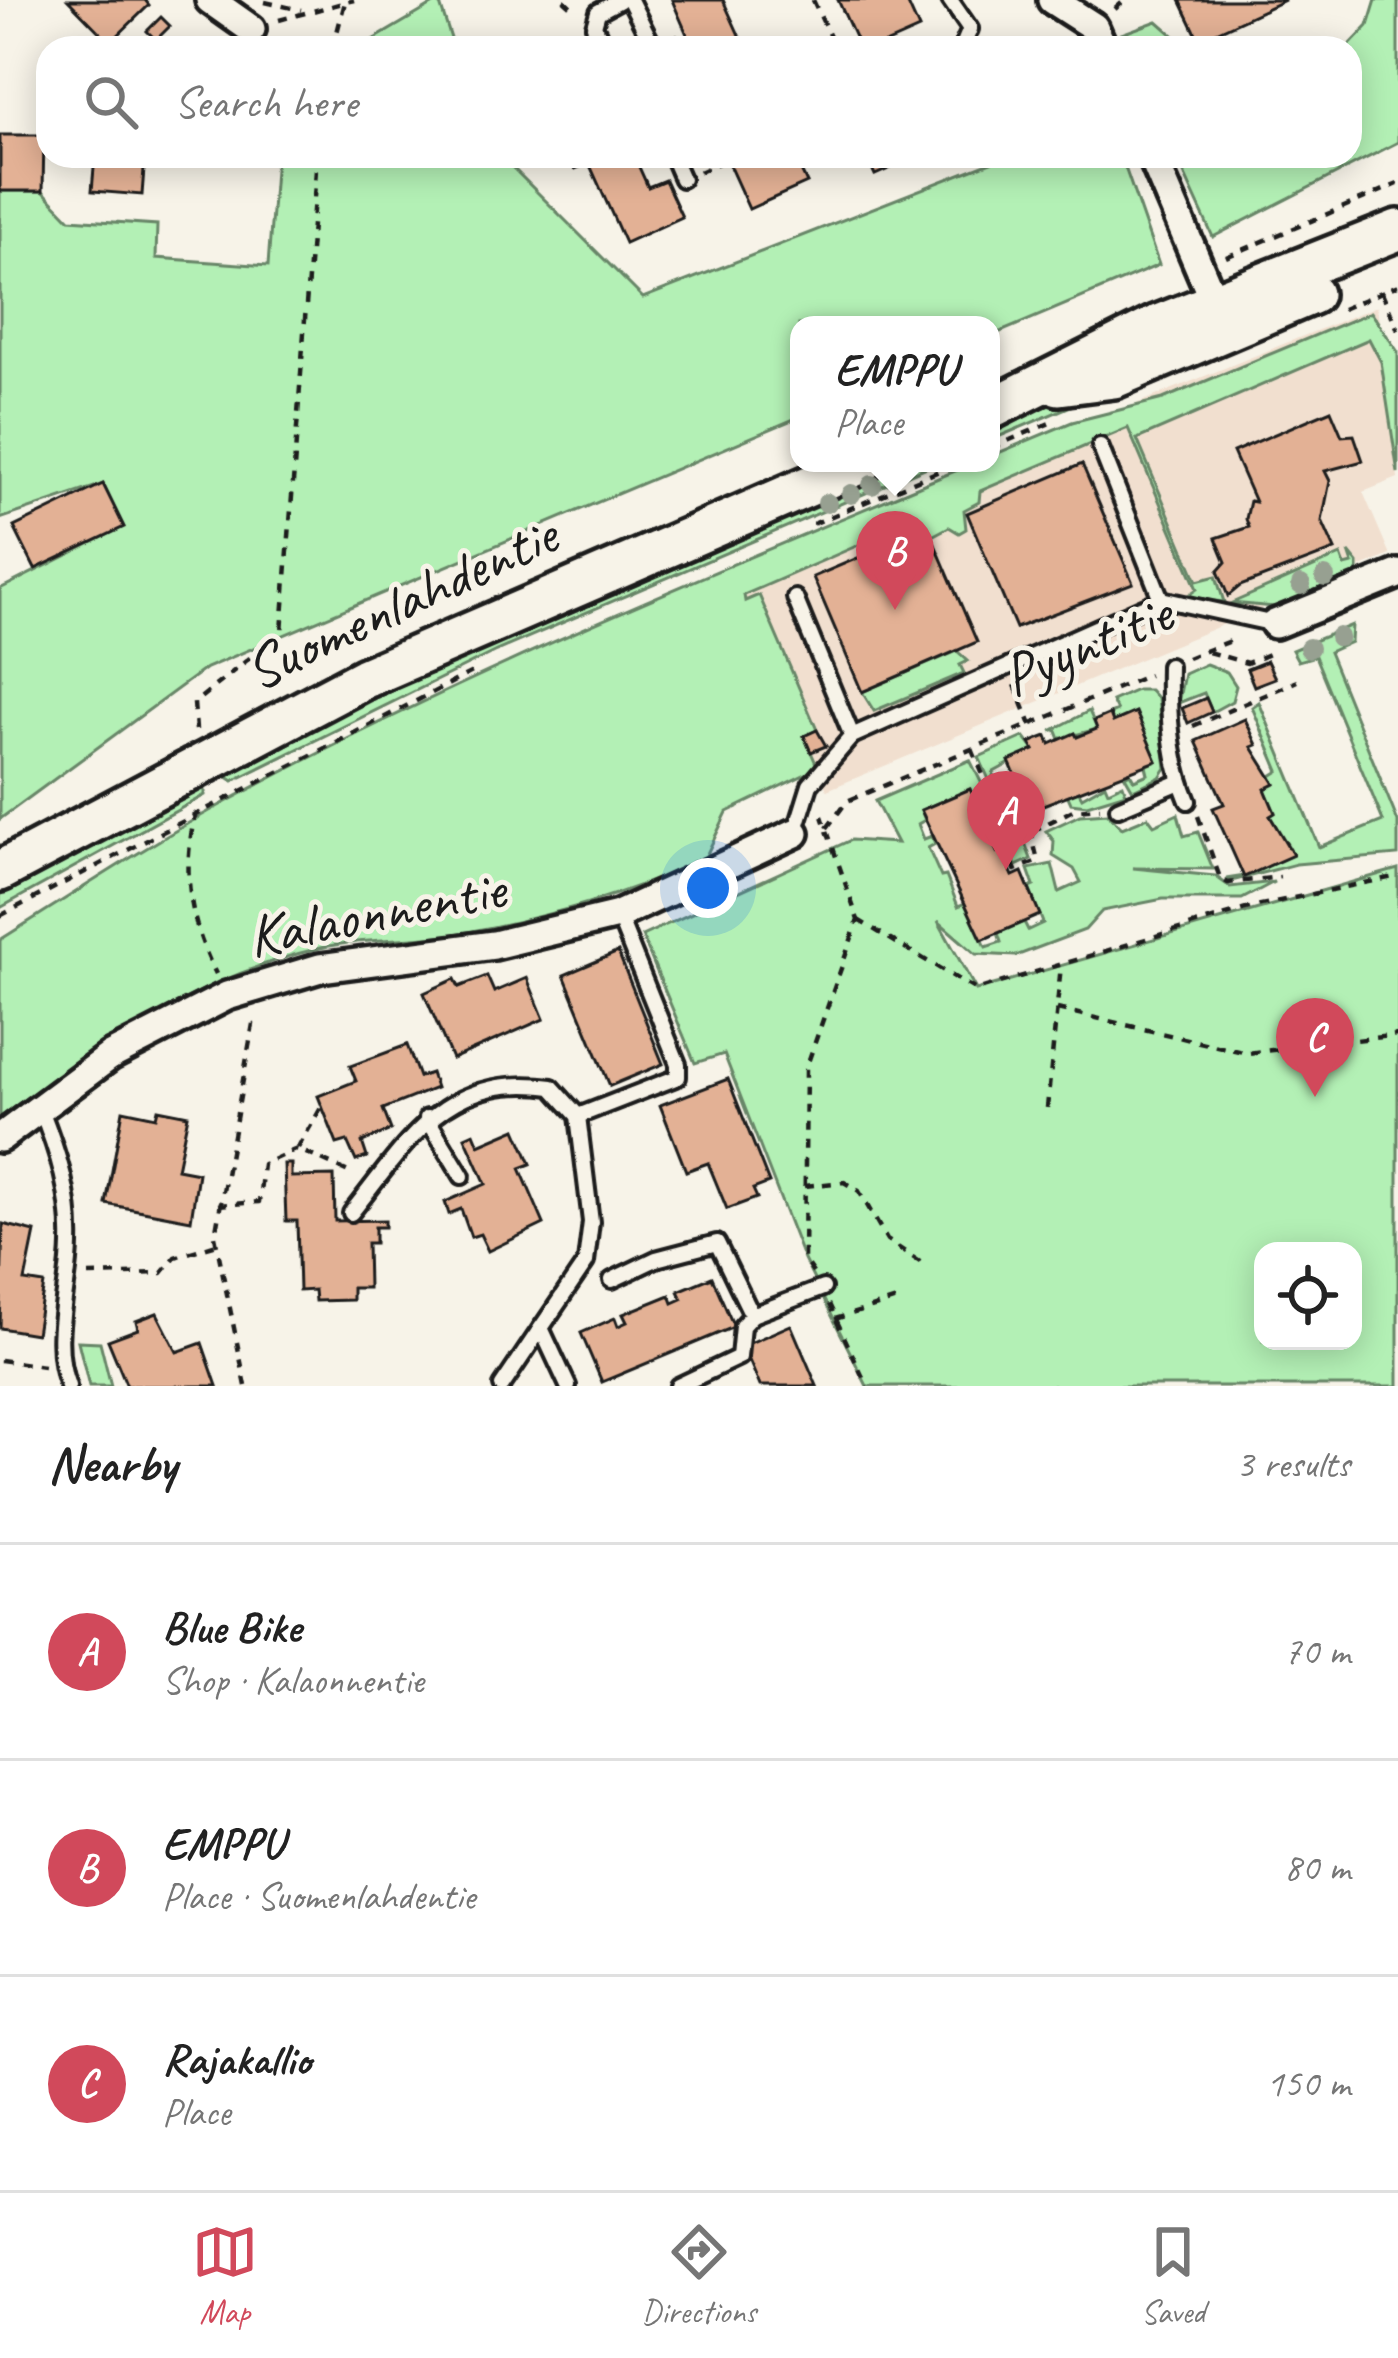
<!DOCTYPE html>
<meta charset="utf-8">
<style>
body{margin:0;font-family:Caveat,sans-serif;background:#f6f6f6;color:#222}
.controls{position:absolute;right:36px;bottom:36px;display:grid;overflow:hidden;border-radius:24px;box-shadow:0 6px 30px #0003}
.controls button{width:108px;height:108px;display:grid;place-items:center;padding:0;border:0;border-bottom:3px solid #e0e0e0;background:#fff;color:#222;font:60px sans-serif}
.you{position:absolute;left:708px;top:888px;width:42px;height:42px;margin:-30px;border:9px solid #fff;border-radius:50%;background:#1a73e8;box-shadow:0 0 0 18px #1a73e833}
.badge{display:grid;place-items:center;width:78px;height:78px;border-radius:50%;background:#d1495b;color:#fff;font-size:39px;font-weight:700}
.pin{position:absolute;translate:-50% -99px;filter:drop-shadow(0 3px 6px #0008)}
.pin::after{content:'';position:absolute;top:63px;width:42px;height:36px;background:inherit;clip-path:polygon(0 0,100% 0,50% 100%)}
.popup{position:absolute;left:790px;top:316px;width:210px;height:156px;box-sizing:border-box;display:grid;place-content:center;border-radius:24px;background:#fff;filter:drop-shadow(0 3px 9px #0005);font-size:39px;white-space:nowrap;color:#767676}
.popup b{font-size:45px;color:#222}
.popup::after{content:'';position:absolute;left:50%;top:100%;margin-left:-24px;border:24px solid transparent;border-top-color:#fff}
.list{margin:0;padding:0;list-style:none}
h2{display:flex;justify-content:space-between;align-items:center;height:156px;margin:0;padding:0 48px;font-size:51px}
h2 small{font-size:39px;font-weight:400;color:#767676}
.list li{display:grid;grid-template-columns:78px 1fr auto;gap:36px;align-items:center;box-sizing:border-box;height:216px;padding:0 48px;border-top:3px solid #e0e0e0}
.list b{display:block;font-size:45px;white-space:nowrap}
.list p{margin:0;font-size:39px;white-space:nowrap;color:#767676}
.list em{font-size:39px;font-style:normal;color:#767676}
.icon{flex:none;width:66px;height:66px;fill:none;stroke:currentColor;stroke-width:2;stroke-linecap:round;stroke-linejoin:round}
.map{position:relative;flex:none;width:1398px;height:1386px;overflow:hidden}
.search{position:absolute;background:#fff;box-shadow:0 6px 30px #0003;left:36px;right:36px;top:36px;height:132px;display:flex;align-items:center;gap:30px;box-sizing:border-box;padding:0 42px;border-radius:36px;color:#767676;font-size:45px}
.sheet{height:804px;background:#fff}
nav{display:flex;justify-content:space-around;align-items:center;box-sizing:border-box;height:168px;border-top:3px solid #e0e0e0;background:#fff;font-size:33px;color:#767676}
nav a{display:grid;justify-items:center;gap:6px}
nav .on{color:#d1495b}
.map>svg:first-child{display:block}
</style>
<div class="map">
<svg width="1398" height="1386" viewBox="0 0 1398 1386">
<rect width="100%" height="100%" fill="#f7f3e8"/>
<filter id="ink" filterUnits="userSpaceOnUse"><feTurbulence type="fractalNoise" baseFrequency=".00833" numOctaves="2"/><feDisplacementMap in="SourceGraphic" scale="24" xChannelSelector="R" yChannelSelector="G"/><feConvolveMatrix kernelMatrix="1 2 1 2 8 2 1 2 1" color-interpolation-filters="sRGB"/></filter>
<g filter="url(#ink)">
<path fill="#f1dfcf" d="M 1377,306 L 1398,478 L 1363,492 L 1390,555 L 827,790 L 730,569 Z"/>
<g fill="#b3f0b5" stroke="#688668" stroke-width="3" fill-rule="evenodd">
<path d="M 1376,0 L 1398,0 L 1398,142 L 1213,237 L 1176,156 L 1350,156 L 1347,48 L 1368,26 Z"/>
<path d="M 439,1 L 454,48 L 359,48 Z"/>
<path d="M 1157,21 L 1188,48 L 1127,48 L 1121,34 Z"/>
<path d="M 276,156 L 501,156 L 643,298 L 1006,156 L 1121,156 L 1159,265 L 991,336 L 991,325 L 799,325 L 799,417 L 206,668 L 0,819 L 0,589 L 123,527 L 103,484 L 0,519 L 0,191 L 43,191 L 70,219 L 157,225 L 156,258 L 268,266 Z"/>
<path d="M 1371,312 L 1398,352 L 1398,473 L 1381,362 L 1369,339 L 1137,439 L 1197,581 L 1216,576 L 1224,602 L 1184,598 L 1197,589 L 1128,428 L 980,491 L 979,502 L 964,510 L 966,529 L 959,533 L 949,527 L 932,536 L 916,520 L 744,595 L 745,601 L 759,595 L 817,730 L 804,736 L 818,768 L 727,812 L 704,860 C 623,895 553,916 467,932 C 419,941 367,937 320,948 C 190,979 105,1045 0,1123 L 0,940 C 75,893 149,844 226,802 C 467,671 722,569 974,463 L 991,463 L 991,456 L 1072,422 L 1163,399 Z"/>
<path d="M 1068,398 L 1071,406 L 991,440 L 991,428 Z"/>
<path d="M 906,463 L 936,463 L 496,651 L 233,781 L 223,774 L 473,647 Z"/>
<path d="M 1349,552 L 1358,563 L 1358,577 L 1286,608 L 1232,603 L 1341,555 L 1345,566 L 1353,564 Z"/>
<path d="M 1352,625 L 1351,642 L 1329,652 L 1398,822 L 1398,855 L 1296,864 L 1232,881 L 1226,879 L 1245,876 L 1293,854 L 1270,816 L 1275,812 L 1265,789 L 1274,785 L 1271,776 L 1279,771 L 1252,707 L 1259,702 L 1319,847 L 1383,821 L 1315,656 L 1298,661 L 1292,650 Z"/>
<path d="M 957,651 L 968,661 L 960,665 L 964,673 L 874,711 L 862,692 Z"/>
<path d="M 1206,664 L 1227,672 L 1236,686 L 1232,701 L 1212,712 L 1204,693 L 1178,703 L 1184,674 Z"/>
<path d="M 1137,690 L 1150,690 L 1158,699 L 1166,768 L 1160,777 L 1133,790 L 1125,776 L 1130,773 L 1134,780 L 1148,774 L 1146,766 L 1157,761 L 1136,713 L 1113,722 L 1110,714 L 1117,711 L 1112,701 Z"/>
<path d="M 1089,711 L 1097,729 L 1060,739 L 1056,729 L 1051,731 Z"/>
<path d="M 1024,737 L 1034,750 L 994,772 L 991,784 L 979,757 Z"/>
<path d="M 970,760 L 986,792 L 985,809 L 980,811 L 970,789 L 921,810 L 925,820 L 918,824 L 924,839 L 932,836 L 935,844 L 928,848 L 941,877 L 946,876 L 958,906 L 966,903 L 986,947 L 1001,942 L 998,933 L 1024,922 L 1028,930 L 1043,923 L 1029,888 L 1034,886 L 1028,869 L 1052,864 L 1059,892 L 1081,882 L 1074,869 L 1053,856 L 1054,841 L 1046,831 L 1080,815 L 1107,813 L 1122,828 L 1148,817 L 1154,825 L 1178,814 L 1184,836 L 1198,832 L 1213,869 L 1133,868 L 1215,876 L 1230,887 L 1274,882 L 1242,899 L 1163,899 L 1102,911 L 1085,930 L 1016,956 L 976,954 L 938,921 L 976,990 L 1398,869 L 1398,1386 L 867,1386 L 804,1260 L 724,1054 L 695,1063 L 642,936 L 851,840 L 897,843 L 875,801 ZM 1263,1251 L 1353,1251 L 1353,1341 L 1263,1341 Z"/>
<path d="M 205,783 L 205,795 L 0,908 L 0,894 Z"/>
<path d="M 1105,784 L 1108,791 L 1123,784 L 1126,793 L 1087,805 L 1071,803 L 1067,794 L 1078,790 L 1082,797 Z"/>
<path d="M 1008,823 L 1024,840 L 1031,859 L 1016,866 L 1007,843 Z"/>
<path d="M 78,1341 L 100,1342 L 111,1386 L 89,1386 Z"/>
</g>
<g fill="#e3b195" stroke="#1c1c1c" stroke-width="3">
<path d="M 68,0 L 145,0 L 149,5 L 110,43 Z"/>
<path d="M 672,0 L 723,0 L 744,46 L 693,48 Z"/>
<path d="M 838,0 L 906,0 L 919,29 L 876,48 L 860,48 Z"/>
<path d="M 1180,0 L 1285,0 L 1199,40 Z"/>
<path d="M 161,17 L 170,26 L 156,40 L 147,31 Z"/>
<path d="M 0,135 L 44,135 L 43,191 L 0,191 Z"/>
<path d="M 95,156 L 145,156 L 142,195 L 92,191 Z"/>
<path d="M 569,156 L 605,156 L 575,169 Z"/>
<path d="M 605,156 L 634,156 L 648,187 L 665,180 L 682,217 L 625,243 L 589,163 Z"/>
<path d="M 725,156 L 794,156 L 807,183 L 749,209 Z"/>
<path d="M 866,156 L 918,156 L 875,175 Z"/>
<path d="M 1331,410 L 1342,436 L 1354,435 L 1363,461 L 1325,471 L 1330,481 L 1322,521 L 1335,550 L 1240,586 L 1228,596 L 1218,571 L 1226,562 L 1216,538 L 1249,527 L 1246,519 L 1250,501 L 1255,502 L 1233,452 Z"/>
<path d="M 1082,464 L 1133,583 L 1016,628 L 967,513 Z"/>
<path d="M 103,484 L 124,527 L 35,569 L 14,527 Z"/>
<path d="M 928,528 L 977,642 L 862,692 L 813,577 Z"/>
<path d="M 1267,661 L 1275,678 L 1254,686 L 1247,669 Z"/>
<path d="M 1206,698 L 1212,712 L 1188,723 L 1182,708 Z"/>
<path d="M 1136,712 L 1157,761 L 1030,810 L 1009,761 L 1034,750 L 1030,743 L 1039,739 L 1047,736 L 1050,744 L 1075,733 L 1077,737 L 1097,729 L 1094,721 L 1110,714 L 1113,722 Z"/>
<path d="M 1245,719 L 1257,745 L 1252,747 L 1275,784 L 1265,789 L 1275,813 L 1270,816 L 1293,855 L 1244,877 L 1213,808 L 1224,804 L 1196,741 Z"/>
<path d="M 817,730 L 826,746 L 811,752 L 804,736 Z"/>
<path d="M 970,789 L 980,811 L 985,809 L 989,816 L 992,825 L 986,827 L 997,852 L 1001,849 L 1013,876 L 1022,872 L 1040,915 L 982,940 L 921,810 Z"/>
<path d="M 618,952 L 663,1064 L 610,1086 L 564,975 Z"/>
<path d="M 487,976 L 494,992 L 527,978 L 544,1019 L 452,1059 L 424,993 L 455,979 L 459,987 Z"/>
<path d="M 407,1045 L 419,1077 L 431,1073 L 436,1088 L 383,1109 L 391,1130 L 362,1142 L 367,1157 L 356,1161 L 347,1141 L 337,1144 L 318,1096 L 356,1081 L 350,1066 Z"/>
<path d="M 728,1079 L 769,1183 L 753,1189 L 757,1198 L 727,1209 L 708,1163 L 686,1171 L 660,1105 Z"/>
<path d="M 158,1109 L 188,1115 L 177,1169 L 198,1173 L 191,1220 L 106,1204 L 123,1110 L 156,1117 Z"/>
<path d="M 516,1129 L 531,1164 L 520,1168 L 544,1224 L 488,1251 L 480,1234 L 471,1237 L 461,1209 L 449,1214 L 445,1202 L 486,1184 L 465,1137 L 474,1133 L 479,1145 Z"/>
<path d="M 284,1164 L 291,1164 L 291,1177 L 334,1176 L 335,1221 L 385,1220 L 385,1227 L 375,1227 L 375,1243 L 367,1243 L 368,1288 L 352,1288 L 352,1300 L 315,1301 L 314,1290 L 299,1291 L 297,1221 L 286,1221 Z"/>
<path d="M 3,1224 L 35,1232 L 25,1281 L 44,1284 L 36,1334 L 0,1328 Z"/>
<path d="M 712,1277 L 734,1327 L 602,1382 L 581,1333 L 615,1318 L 618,1326 L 627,1322 L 623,1314 L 670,1295 L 673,1303 L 682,1299 L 678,1291 Z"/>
<path d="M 157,1313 L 177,1352 L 202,1343 L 217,1386 L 127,1386 L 108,1340 L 138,1329 L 136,1321 Z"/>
<path d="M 791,1325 L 817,1386 L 760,1386 L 743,1346 Z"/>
</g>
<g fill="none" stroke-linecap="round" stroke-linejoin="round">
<defs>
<g id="service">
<path d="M 630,0 L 654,48"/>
<path d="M 950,0 L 970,29 L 962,48"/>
<path d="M 606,48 L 594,26 L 598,12 L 620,0"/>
<path d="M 672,156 L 682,179"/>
<path d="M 795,598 L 852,736"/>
<path d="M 1161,599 L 1275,624"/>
<path d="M 1169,666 C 1168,713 1170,758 1188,801"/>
<path d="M 1118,808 L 1180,782"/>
<path d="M 795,833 L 810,785 L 852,736 L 1161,599 L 1100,446"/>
<path d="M 40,1107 C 58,1152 72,1196 70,1245 C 69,1294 50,1338 68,1386"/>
<path d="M 578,1116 L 678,1077 L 678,1064 L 618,915"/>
<path d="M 427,1118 L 462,1176"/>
<path d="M 351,1213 C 411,1138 445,1073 552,1087 L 578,1116 L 591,1222 L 586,1262 L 541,1328"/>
<path d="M 612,1280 L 656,1259 L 717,1243 L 752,1315 L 823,1288"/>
<path d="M 502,1386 L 541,1328 L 568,1386"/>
<path d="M 678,1386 L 739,1357 L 742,1326 L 752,1315"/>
</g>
<g id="minor">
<path d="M 210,0 L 251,29"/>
<path d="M 1052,0 L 1094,27 L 1103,48"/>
<path d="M 1152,156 L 1221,318"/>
<path d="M 1275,624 L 1398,574"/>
<path d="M 0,1138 L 110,1056 L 227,996 L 320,968 L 494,945 L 618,915 L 795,833"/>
</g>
<g id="secondary">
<path d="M 1059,385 L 1114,378 L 1312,294"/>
<path d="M 991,409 L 1156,326 L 1398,230"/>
<path d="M 0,871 L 365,678 L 862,463"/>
</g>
</defs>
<use href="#service" stroke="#1c1c1c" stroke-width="22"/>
<use href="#minor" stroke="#1c1c1c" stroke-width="36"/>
<use href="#secondary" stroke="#1c1c1c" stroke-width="48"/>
<g stroke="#1c1c1c" stroke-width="4.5" stroke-dasharray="9 9" stroke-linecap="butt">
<path d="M 564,0 L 576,11"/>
<path d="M 813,0 L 835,48"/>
<path d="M 265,2 L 301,10"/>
<path d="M 1115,9 L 1125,0"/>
<path d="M 279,20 L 354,0"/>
<path d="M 670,40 L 686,32"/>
<path d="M 333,48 L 345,2"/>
<path d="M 699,172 L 727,159"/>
<path d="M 1226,257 L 1398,184"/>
<path d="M 1382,292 L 1398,330"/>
<path d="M 1342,309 L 1398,285"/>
<path d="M 991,448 L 1057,420"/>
<path d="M 813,524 L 958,463"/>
<path d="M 1208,652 L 1247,663 L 1271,653"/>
<path d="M 1187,658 L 1237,638"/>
<path d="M 1015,685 L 1031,725"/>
<path d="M 1193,726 L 1297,681"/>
<path d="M 196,730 L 194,703 L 282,632 L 317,156"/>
<path d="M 972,749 L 999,812 L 1031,832 L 1073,810 L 1100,808"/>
<path d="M 196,812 C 181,869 189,921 216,974"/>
<path d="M 999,812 L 1015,870 L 1038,861 L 1031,832"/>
<path d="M 1198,816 L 1220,878 L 1228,883 L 1280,877"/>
<path d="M 827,828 L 847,801 L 1149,675"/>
<path d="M 0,916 L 478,669"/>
<path d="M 858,920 L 976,990 L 1256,906 L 1398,876"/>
<path d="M 1057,1009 L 1247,1053 L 1398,1035"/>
<path d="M 1047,1108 L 1061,965"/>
<path d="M 298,1148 L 322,1106"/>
<path d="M 805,1186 L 844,1182 L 859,1191 L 887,1240 L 923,1264"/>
<path d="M 218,1205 L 259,1202 L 263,1164 L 297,1149 L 353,1174"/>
<path d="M 813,1273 L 804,1260 L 806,1068 L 858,920 L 822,816"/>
<path d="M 89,1275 L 162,1273 L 175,1257 L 217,1244"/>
<path d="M 829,1304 L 867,1386"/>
<path d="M 835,1319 L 900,1299"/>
<path d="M 0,1360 L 44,1366"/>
<path d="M 246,1386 L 215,1236 L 253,1024 L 248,1016"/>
</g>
<use href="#service" stroke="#f7f3e8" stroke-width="14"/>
<use href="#minor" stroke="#f7f3e8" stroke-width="27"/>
<use href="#secondary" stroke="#f7f3e8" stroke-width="39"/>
</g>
<g fill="#97a091">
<circle cx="893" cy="476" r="10"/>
<circle cx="872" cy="485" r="10"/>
<circle cx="851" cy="494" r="10"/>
<circle cx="827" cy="503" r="10"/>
<circle cx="1325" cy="577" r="10"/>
<circle cx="1301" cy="585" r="10"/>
<circle cx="1339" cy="637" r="10"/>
<circle cx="1309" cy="648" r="10"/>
</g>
</g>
<g text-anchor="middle" stroke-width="10" stroke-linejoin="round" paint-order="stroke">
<g font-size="60" fill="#1c1c1c" stroke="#f7f3e8">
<text transform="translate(400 601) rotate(-25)" y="21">Suomenlahdentie</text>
<text transform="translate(1086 643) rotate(-23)" y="21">Pyyntitie</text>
<text transform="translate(376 911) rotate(-11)" y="21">Kalaonnentie</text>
</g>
</g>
</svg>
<div class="controls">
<button><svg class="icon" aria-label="locate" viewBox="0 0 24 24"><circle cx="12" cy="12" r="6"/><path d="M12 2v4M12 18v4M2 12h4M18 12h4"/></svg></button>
</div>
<div class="you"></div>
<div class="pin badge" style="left:1006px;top:870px">A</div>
<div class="pin badge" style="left:895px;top:610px">B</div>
<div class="popup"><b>EMPPU</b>Place</div>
<div class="pin badge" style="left:1315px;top:1097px">C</div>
<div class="search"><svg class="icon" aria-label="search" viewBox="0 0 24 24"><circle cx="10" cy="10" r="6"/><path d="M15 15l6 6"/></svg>Search here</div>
</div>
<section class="sheet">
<h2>Nearby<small>3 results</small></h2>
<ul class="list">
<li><span class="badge">A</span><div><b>Blue Bike</b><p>Shop · Kalaonnentie</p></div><em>70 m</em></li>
<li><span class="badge">B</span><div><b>EMPPU</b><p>Place · Suomenlahdentie</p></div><em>80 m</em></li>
<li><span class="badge">C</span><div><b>Rajakallio</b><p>Place</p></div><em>150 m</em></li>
</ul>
</section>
<nav>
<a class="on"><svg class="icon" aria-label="map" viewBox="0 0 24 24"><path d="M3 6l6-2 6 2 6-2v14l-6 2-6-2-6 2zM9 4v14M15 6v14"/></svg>Map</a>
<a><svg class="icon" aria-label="directions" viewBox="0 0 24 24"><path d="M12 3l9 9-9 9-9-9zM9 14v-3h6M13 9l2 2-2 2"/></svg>Directions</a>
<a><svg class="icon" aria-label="saved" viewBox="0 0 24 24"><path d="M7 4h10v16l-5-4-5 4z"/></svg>Saved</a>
</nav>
